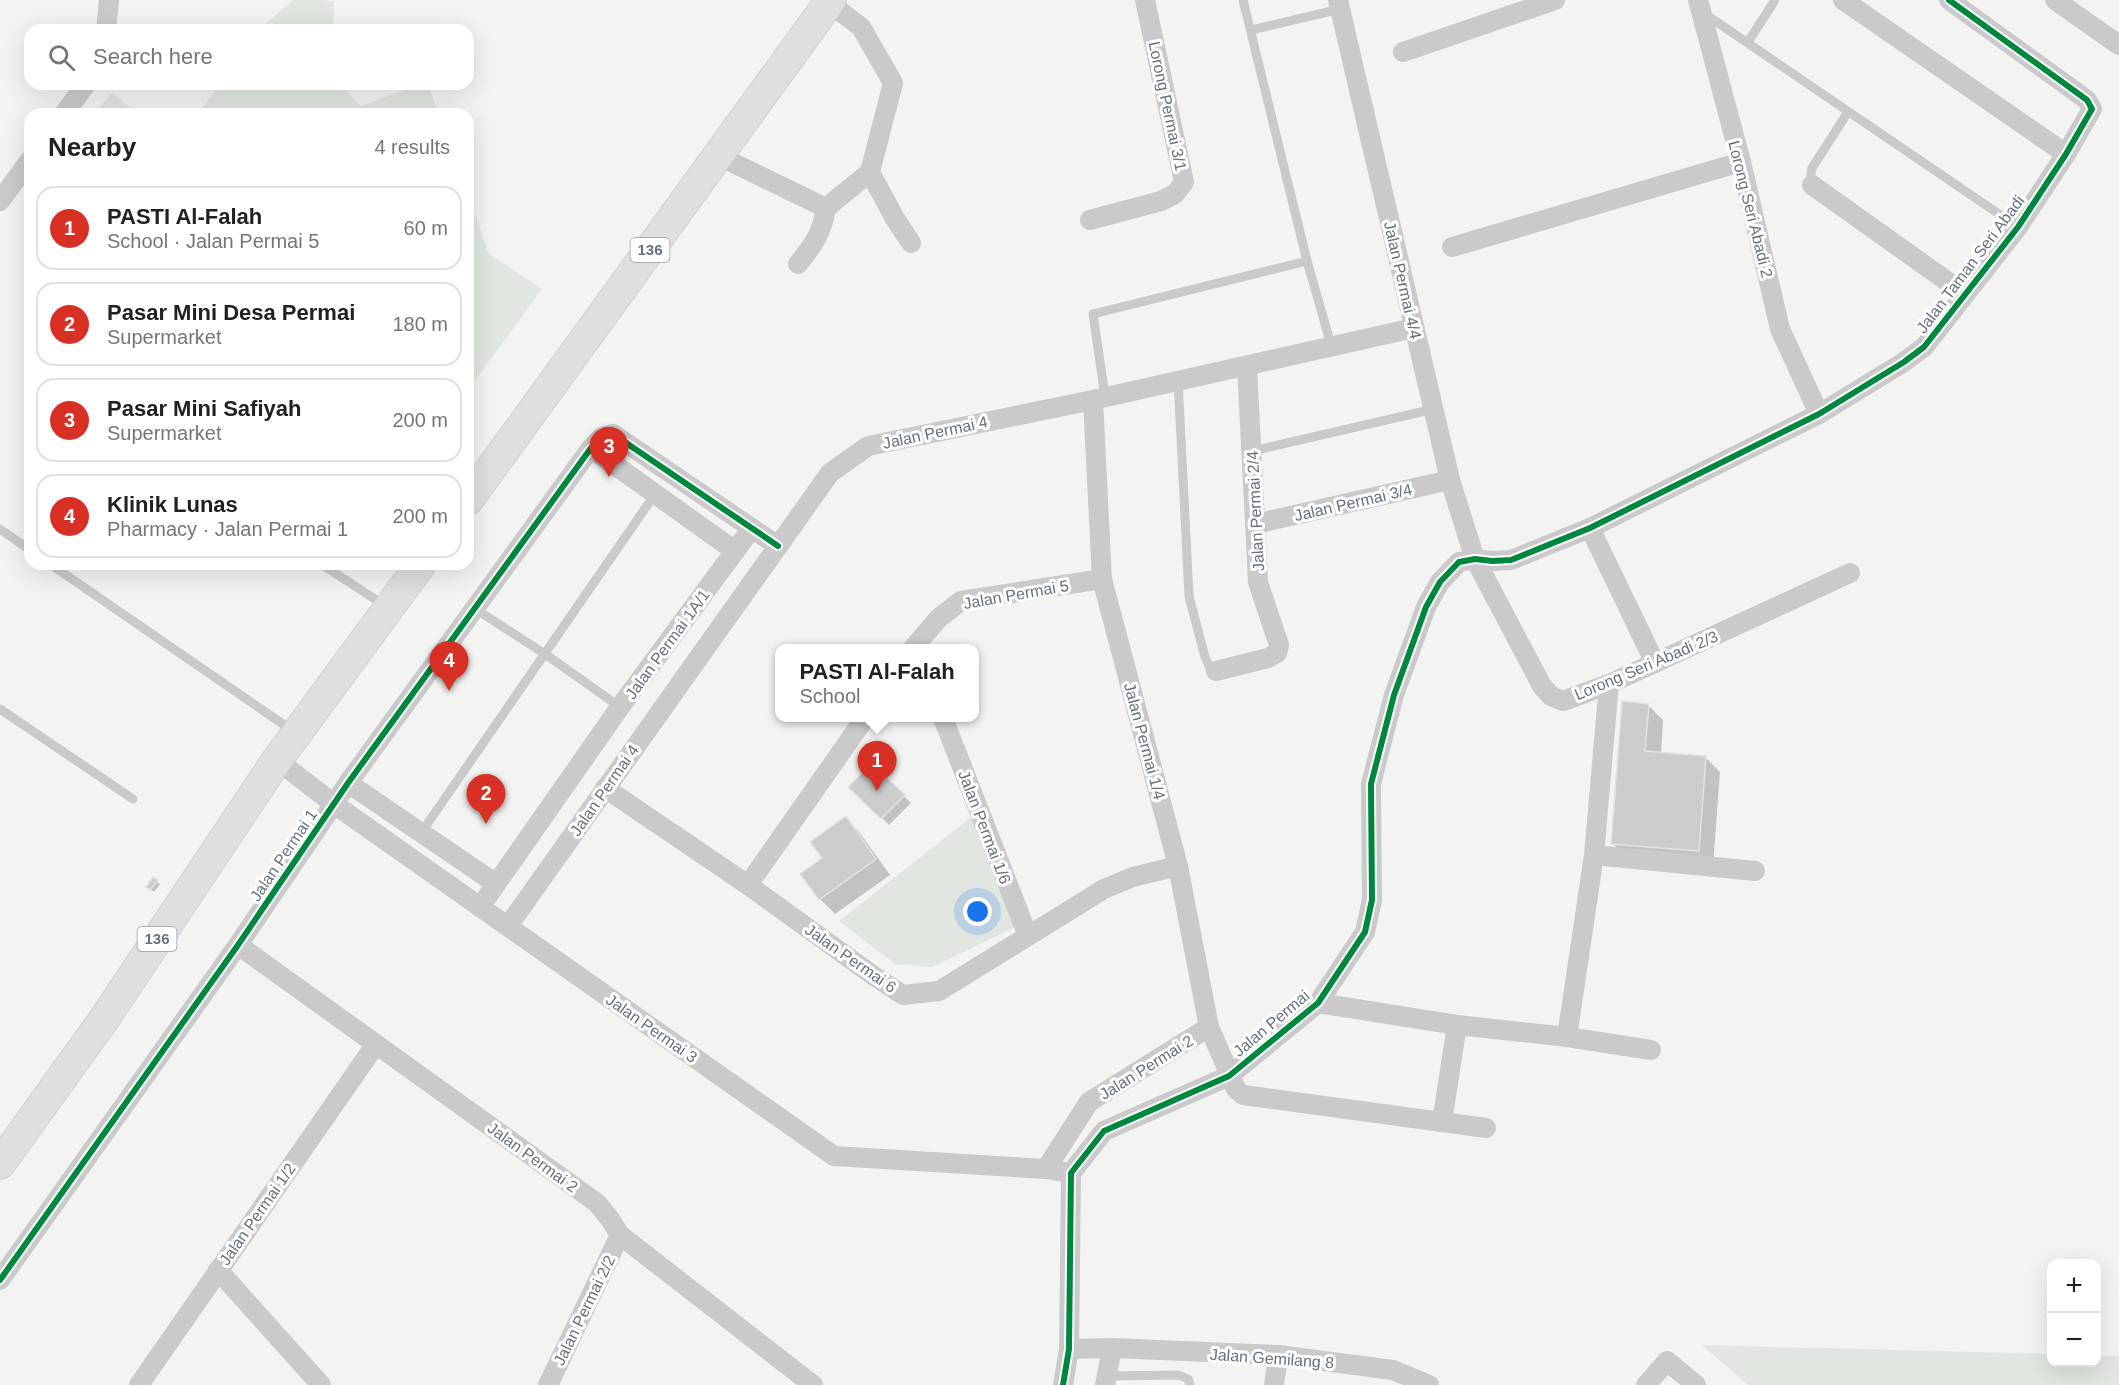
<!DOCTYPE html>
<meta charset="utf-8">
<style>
body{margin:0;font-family:Helvetica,sans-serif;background:#f6f6f6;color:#202124}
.controls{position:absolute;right:18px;bottom:18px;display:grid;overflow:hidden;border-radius:12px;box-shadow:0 6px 24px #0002}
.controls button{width:54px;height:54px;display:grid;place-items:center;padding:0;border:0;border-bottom:2px solid #e0e0e0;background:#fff;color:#202124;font:30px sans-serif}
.you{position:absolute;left:978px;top:912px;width:21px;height:21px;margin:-15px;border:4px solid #fff;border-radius:50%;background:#1a73e8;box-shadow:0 0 0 9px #1a73e833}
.badge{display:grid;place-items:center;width:39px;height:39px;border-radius:50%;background:#d93025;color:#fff;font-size:20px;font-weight:700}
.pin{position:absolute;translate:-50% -50px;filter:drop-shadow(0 2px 3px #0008)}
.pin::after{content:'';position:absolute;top:32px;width:21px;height:18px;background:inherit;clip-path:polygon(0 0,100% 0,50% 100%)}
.popup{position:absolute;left:775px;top:644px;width:204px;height:78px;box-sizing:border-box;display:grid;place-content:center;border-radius:12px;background:#fff;filter:drop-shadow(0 2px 4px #0005);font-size:20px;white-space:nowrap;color:#757577}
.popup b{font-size:22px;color:#202124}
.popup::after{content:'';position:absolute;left:50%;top:100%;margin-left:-12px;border:12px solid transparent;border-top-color:#fff}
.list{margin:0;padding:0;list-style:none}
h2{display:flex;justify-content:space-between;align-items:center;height:78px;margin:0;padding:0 24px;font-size:26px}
h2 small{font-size:20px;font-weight:400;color:#757577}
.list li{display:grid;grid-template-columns:39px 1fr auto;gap:18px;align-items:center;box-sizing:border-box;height:84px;margin:0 12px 12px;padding:0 12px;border:2px solid #e0e0e0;border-radius:18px}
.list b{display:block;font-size:22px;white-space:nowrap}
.list p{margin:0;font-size:20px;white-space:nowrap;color:#757577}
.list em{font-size:20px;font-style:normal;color:#757577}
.icon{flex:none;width:33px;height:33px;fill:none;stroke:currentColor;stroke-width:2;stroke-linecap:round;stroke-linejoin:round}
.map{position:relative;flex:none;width:2119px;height:1385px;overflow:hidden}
.search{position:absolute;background:#fff;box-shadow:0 6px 24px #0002;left:24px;top:24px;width:450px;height:66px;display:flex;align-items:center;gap:15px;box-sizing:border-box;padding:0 21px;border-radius:18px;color:#757577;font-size:22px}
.panel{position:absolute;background:#fff;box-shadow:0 6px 24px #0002;left:24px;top:108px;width:450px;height:462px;border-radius:18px}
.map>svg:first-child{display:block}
</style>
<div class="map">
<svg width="2119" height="1385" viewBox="0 0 2119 1385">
<rect width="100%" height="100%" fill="#f3f4f2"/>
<g fill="#e2e6e1">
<path d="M 293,0 L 324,0 L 334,2 L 333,30 L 259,30 Z"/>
<path d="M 220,84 L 339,84 L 361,106 L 421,84 L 428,84 L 439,114 L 198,114 Z"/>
<path d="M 112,93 L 138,114 L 94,114 Z"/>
<path d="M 468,195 L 489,254 L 542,289 L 468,390 Z"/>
<path d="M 974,815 L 1016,927 L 932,967 L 895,964 L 839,921 Z"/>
<path d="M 1702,1345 L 2051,1354 L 2052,1362 L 2096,1362 L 2097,1356 L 2119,1356 L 2119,1385 L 1748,1385 Z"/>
</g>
<g fill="#0003">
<path d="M 1648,705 L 1663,720 L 1661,754 L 1705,757 L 1720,772 L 1713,866 L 1628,859 L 1612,843 Z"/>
<path d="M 872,765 L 911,803 L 889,825 L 851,787 Z"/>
<path d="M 845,818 L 860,833 L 890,875 L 835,914 L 820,899 L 824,858 Z"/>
<path d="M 153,879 L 160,884 L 154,892 L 148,887 Z"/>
</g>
<g fill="#cbcdcd" stroke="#e2e3e2" stroke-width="1.5">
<path d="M 1622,701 L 1649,704 L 1645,751 L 1706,756 L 1699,851 L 1611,844 Z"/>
<path d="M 872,763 L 905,795 L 881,819 L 848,787 Z"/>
<path d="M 846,816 L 876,859 L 819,900 L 800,874 L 822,858 L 810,842 Z"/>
<path d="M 153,877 L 158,880 L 150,890 L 146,887 Z"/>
</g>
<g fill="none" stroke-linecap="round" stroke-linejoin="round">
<defs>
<g id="primary">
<path d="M 468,500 L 831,0"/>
<path d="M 0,1164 L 107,1015 L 277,760 L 421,564"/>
</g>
</defs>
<use href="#primary" stroke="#d0d1d2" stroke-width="32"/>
<g stroke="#cacacb" stroke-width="9">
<path d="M 1243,0 L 1307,261 L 1332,348"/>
<path d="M 1705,14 L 2018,227"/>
<path d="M 1251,30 L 1340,9"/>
<path d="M 1748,42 L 1775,0"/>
<path d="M 1812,185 L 1811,175 L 1812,168 L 1848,112"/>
<path d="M 1178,380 L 1189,596 L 1205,657 L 1210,668 L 1216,671"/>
<path d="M 1105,396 L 1093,314 L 1307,261"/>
<path d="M 1252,451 L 1434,409"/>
<path d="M 0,529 L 30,550"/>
<path d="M 50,564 L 293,731"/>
<path d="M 321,564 L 384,605"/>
<path d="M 474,608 L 545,654 L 620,707"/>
<path d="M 0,709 L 133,799"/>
<path d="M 421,833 L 655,494"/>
<path d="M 1106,1376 L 1179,1375 L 1188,1379 L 1190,1385"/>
</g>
<g stroke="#cacacb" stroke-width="20">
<path d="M 1338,0 L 1450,480 L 1475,559 L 1542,686 L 1551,696 L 1563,701 L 1609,684 L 1850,573"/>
<path d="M 1698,0 L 1741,162 L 1780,329 L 1819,414"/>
<path d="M 1843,0 L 2066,154"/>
<path d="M 2055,0 L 2119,45"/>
<path d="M 829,3 L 861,27 L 893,83 L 870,172 L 894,217 L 911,243"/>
<path d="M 106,30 L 109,0"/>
<path d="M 1403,52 L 1555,0"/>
<path d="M 64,114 L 86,84"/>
<path d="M 719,156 L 826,208"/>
<path d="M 1812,185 L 1965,294"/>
<path d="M 0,201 L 30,160"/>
<path d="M 1090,220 L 1161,201 L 1175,194 L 1184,182 L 1145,0"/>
<path d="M 1452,247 L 1741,162"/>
<path d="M 798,264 C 814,244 822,233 826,208 L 870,172"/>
<path d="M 1093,400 L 1102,579 L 1178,866 L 1209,1027 L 1236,1089 L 1243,1095 L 1486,1128"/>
<path d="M 591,448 L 735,551"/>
<path d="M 1255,524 L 1450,480"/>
<path d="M 1590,528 L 1655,663"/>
<path d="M 913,648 L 939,618 L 961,601 L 1102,579"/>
<path d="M 1216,671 L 1268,658 L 1277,653 L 1279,645 L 1258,582 L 1247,366"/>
<path d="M 943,718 L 1028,936"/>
<path d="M 277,760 L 334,804 L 834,1156 L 1046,1169 L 1071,1173"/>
<path d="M 348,783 L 495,883"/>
<path d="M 605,788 L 748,885 L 874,976 L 903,995 L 939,991 L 1104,889 L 1133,877 L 1178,866"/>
<path d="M 1594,855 L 1755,871"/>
<path d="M 748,885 L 865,718"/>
<path d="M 480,907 L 620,707 L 752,528"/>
<path d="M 508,926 L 830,473 L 868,446 L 1093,400 L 1414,328"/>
<path d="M 238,945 L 597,1203 L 610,1219 L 620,1235 L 813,1385"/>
<path d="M 1318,1003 L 1457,1025 L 1567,1037 L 1651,1050"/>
<path d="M 1567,1037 L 1594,855 L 1609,684"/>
<path d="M 1442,1122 L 1457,1025"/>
<path d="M 1046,1169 L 1089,1102 L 1209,1027"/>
<path d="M 218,1270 L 321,1385"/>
<path d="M 0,1280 L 238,945 L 348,783 L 591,448 L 602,437 L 613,434 L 778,546"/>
<path d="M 1069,1349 L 1112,1348 L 1278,1355 L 1393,1370 L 1429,1385"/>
<path d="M 139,1385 L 376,1044"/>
<path d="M 548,1385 L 620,1235"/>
<path d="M 1063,1385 L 1069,1349 L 1071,1173 L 1104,1131 L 1229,1076 L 1318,1003 L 1365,932 L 1372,900 L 1371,784 L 1394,695 L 1426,607 L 1440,582 L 1459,562 L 1475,559 L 1492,561 L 1511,560 L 1590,528 L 1819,414 L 1904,362 L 1924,347 L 2018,227 L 2066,154 L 2092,109 L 2087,100 L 1949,0"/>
<path d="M 1105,1385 L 1112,1348"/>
<path d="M 1274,1385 L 1278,1355"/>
<path d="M 1646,1385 L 1667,1361 L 1696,1385"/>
</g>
<use href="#primary" stroke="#dfdfdf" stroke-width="30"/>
<defs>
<g id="cycleway">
<path d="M 0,1280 L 238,945 L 348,783 L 591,448 L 602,437 L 613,434 L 778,546"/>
<path d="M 1063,1385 L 1069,1349 L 1071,1173 L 1104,1131 L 1229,1076 L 1318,1003 L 1365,932 L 1372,900 L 1371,784 L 1394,695 L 1426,607 L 1440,582 L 1459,562 L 1475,559 L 1492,561 L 1511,560 L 1590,528 L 1819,414 L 1904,362 L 1924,347 L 2018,227 L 2066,154 L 2092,109 L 2087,100 L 1949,0"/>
</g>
</defs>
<use href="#cycleway" stroke="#fff" stroke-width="10"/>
<use href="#cycleway" stroke="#00873e" stroke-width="6"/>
</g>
<g text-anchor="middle" stroke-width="6" stroke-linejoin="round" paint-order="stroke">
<g fill="#fff" stroke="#959ca5" stroke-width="1.5">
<rect x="630.5" y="238" width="39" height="24" rx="4.5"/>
<rect x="137.5" y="927" width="39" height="24" rx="4.5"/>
</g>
<g font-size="15" font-weight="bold" fill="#67717f">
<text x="650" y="255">136</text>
<text x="157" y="944">136</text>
</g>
<g font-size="16" fill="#67717f" stroke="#fff">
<text transform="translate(1168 106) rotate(78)" y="6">Lorong Permai 3/1</text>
<text transform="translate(1751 209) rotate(76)" y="6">Lorong Seri Abadi 2</text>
<text transform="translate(1970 264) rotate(-53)" y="6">Jalan Taman Seri Abadi</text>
<text transform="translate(1403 280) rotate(77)" y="6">Jalan Permai 4/4</text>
<text transform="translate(935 432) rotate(-12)" y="6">Jalan Permai 4</text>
<text transform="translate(1353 502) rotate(-13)" y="6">Jalan Permai 3/4</text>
<text transform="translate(1255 511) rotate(-93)" y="6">Jalan Permai 2/4</text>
<text transform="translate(1016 594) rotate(-10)" y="6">Jalan Permai 5</text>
<text transform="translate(667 644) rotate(-54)" y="6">Jalan Permai 1A/1</text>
<text transform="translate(1646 665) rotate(-23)" y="6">Lorong Seri Abadi 2/3</text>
<text transform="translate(1145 741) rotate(75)" y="6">Jalan Permai 1/4</text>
<text transform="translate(604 790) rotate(-55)" y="6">Jalan Permai 4</text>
<text transform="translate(985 827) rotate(69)" y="6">Jalan Permai 1/6</text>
<text transform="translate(283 855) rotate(-56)" y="6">Jalan Permai 1</text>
<text transform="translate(851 958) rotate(35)" y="6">Jalan Permai 6</text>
<text transform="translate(1271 1023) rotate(-40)" y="6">Jalan Permai</text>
<text transform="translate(652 1028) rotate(35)" y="6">Jalan Permai 3</text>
<text transform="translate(1146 1067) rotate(-32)" y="6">Jalan Permai 2</text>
<text transform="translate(533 1157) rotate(36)" y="6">Jalan Permai 2</text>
<text transform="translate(257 1214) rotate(-55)" y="6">Jalan Permai 1/2</text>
<text transform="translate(584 1310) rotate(-64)" y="6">Jalan Permai 2/2</text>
<text transform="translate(1272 1358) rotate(4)" y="6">Jalan Gemilang 8</text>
</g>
</g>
</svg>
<div class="controls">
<button>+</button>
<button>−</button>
</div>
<div class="you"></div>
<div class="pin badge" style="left:877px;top:791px">1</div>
<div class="popup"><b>PASTI Al-Falah</b>School</div>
<div class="pin badge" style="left:486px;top:824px">2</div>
<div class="pin badge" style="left:609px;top:477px">3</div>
<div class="pin badge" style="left:449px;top:691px">4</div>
<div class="search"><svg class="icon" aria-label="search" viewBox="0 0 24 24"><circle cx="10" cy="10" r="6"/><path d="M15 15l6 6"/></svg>Search here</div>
<section class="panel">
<h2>Nearby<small>4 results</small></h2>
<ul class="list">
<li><span class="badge">1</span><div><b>PASTI Al-Falah</b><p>School · Jalan Permai 5</p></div><em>60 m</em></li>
<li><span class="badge">2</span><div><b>Pasar Mini Desa Permai</b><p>Supermarket</p></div><em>180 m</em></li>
<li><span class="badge">3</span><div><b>Pasar Mini Safiyah</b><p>Supermarket</p></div><em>200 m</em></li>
<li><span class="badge">4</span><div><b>Klinik Lunas</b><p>Pharmacy · Jalan Permai 1</p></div><em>200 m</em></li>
</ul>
</section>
</div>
